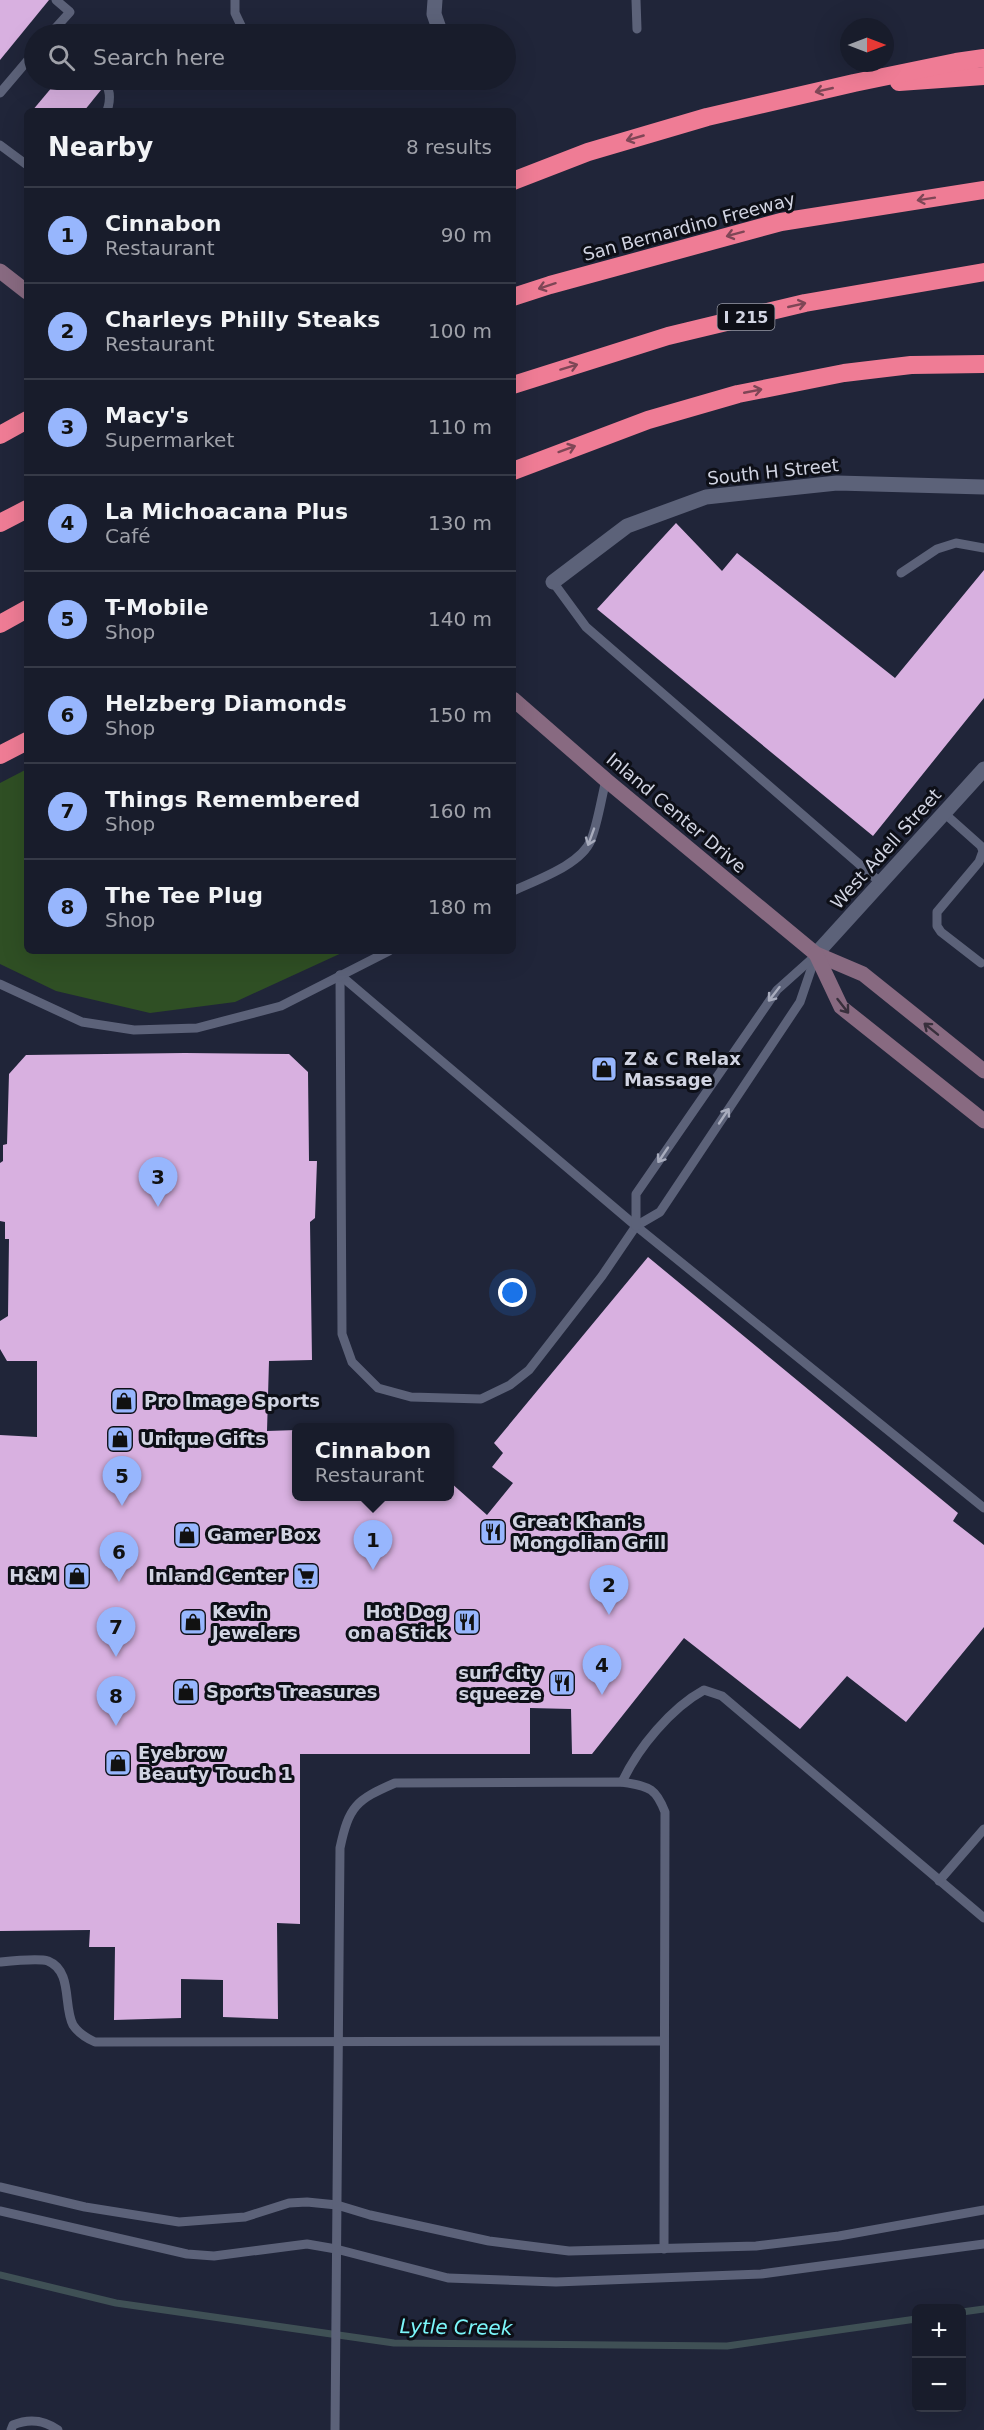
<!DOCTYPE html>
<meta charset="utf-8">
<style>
body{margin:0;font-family:"DejaVu Sans",sans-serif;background:#212533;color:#f1f3f6}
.controls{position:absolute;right:18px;bottom:18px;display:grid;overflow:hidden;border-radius:9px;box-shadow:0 6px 24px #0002}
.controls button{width:54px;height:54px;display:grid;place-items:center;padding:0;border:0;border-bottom:2px solid #363a47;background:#181c2b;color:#f1f3f6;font:30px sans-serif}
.compass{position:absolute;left:840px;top:18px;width:54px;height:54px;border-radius:50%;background:#181c2b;box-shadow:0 6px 24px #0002;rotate:90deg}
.you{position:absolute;left:513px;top:1293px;width:21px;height:21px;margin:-15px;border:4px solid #fff;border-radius:50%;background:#1a73e8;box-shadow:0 0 0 9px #1a73e833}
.badge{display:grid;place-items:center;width:39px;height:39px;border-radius:50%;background:#97b6fd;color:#111;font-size:20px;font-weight:700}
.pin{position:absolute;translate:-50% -50px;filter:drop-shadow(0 2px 3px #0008)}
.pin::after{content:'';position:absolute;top:32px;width:21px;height:18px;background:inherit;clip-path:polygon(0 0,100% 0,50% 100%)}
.popup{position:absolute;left:292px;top:1423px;width:162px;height:78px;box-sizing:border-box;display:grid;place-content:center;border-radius:9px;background:#181c2b;filter:drop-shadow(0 2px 4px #0005);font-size:20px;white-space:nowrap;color:#9fa1a9}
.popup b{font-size:22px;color:#f1f3f6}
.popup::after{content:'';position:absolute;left:50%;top:100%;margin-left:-12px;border:12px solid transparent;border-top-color:#181c2b}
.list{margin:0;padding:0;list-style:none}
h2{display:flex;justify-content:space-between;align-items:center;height:78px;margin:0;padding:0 24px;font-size:26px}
h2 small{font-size:20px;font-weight:400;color:#9fa1a9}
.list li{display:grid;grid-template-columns:39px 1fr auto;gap:18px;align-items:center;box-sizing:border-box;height:96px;padding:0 24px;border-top:2px solid #363a47}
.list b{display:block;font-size:22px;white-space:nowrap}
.list p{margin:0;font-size:20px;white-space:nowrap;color:#9fa1a9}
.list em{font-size:20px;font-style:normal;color:#9fa1a9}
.icon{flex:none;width:33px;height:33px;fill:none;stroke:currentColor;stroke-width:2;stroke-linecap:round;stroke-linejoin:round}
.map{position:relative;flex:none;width:984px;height:2430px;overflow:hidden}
.search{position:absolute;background:#181c2b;box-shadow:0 6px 24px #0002;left:24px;top:24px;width:492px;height:66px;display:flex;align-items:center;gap:15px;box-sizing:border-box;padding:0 21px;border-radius:33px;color:#9fa1a9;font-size:22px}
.panel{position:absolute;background:#181c2b;box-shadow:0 6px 24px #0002;left:24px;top:108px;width:492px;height:846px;border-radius:9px}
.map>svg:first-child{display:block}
</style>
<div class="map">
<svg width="984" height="2430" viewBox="0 0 984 2430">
<rect width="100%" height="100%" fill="#202539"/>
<path fill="#2f4f24" d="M 27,769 L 27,951 L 346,951 L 235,1002 L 150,1013 L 56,991 L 0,964 L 0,783 Z"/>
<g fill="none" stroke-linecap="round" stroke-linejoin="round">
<g stroke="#3f5055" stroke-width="7">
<path d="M 0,2275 L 116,2303 L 394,2343 L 727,2346 L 916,2319"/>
<path d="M 962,2312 L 984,2309"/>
</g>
</g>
<g fill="#d8b0e0">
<path d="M 0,0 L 49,0 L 0,60 Z"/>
<path d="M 58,80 L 91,80 L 101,90 L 84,111 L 32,111 Z"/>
<path d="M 676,523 L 722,571 L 737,553 L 895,678 L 984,570 L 984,698 L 873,836 L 597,609 Z"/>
<path d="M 185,1053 L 289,1054 L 308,1072 L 309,1161 L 317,1161 L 315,1218 L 310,1222 L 312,1360 L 269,1361 L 267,1431 L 297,1430 L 297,1497 L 450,1497 L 450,1482 L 487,1515 L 513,1483 L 492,1467 L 503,1453 L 494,1443 L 648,1257 L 958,1513 L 953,1521 L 984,1545 L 984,1627 L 906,1722 L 847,1676 L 800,1729 L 684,1638 L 592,1754 L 572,1754 L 571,1709 L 530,1708 L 530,1754 L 300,1754 L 300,1924 L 277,1923 L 278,2019 L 223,2017 L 223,1980 L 181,1979 L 181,2018 L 114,2020 L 115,1947 L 89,1947 L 90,1930 L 0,1931 L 0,1435 L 37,1437 L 37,1361 L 7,1361 L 0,1349 L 0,1321 L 8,1316 L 9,1239 L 5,1239 L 5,1222 L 0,1221 L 0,1163 L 3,1161 L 3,1145 L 7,1144 L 9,1074 L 26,1055 Z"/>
</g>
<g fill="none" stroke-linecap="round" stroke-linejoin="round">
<g stroke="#5c6279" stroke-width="9">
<path d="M 235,0 L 235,13 L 245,34"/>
<path d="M 636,0 L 637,29"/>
<path d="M 50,34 L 70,12 L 56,0"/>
<path d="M 103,80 C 111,89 111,99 107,111"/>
<path d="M 0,93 L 34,53"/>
<path d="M 0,145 L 27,165"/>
<path d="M 901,573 L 937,549 L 956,543 L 984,548"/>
<path d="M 553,582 L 586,627 L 881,883"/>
<path d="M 944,813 L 981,846 L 983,851 L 979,862 L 937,912 L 937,926 L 941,932 L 981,963"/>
<path d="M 513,891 C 536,880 581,865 591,840 C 598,822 601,800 606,780"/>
<path d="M 340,975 L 342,1334 L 352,1362 L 378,1388 L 411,1397 L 481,1399 L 510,1385 L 529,1370 L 602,1276 L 636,1226 L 660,1212 L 800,1002 L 816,955"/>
<path d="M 340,975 L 636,1226 L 984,1508"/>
<path d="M 0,984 L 82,1022 L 134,1030 L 197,1028 L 281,1006 L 389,951"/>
<path d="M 636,1226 L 636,1194 L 777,990 L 815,956"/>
<path d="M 622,1782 C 638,1748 671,1708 704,1690 L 722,1696 L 984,1918"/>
<path d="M 939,1881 L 984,1829"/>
<path d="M 0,1962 C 10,1961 39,1958 48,1961 C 73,1971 63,2007 73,2025 C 79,2034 86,2038 95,2042 L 664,2041"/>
<path d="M 0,2187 L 85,2207 L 179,2222 L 245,2217 L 289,2203 L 307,2202 L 337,2205 L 370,2215 L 489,2241 L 569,2251 L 756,2246 L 839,2236 L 984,2210"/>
<path d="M 0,2211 L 187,2254 L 214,2256 L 307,2244 L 336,2249 L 448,2278 L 556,2282 L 761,2274 L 984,2244"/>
<path d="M 11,2430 L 13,2425 C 30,2418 44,2420 58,2430"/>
<path d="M 335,2430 L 340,1848 C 349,1806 356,1800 395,1783 L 622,1782 C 648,1787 655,1786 665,1812 L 664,2249"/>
</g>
<g stroke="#5c6279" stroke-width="15">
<path d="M 435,0 L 434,14 L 441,34"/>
<path d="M 553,582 L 627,526 L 706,497 L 837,483 L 984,487"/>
<path d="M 816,954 L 984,769"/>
</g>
<g stroke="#886a81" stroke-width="15">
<path d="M 0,271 L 27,292"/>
<path d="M 513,699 L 606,780 L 816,954 L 863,974 L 984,1071"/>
<path d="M 816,954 L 841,1007 L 984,1121"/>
</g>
<g stroke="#ef7c95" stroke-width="18">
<path d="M 899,82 L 984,76"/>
<path d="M 513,181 L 588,152 L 707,117 L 854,83 L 956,62 L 984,58"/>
<path d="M 513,297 L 550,285 L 781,222 L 984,190"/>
<path d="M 513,385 L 668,336 L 805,303 L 984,272"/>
<path d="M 0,435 L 27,420"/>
<path d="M 513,471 L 648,420 L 738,394 L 844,373 L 911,365 L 984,364"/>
<path d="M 0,523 L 27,509"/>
<path d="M 0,624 L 27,609"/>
<path d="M 0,755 L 27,741"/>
</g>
</g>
<defs><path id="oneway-shaft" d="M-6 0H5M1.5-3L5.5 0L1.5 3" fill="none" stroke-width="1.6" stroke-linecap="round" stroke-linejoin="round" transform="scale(1.5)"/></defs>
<g stroke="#7e4656">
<use href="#oneway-shaft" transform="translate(824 90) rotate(167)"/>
<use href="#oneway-shaft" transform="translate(635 138) rotate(164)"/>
<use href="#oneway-shaft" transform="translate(926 199) rotate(171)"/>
<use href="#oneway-shaft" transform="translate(735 234) rotate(165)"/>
<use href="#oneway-shaft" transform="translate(547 286) rotate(162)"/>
<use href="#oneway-shaft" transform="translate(797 305) rotate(-13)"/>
<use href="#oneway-shaft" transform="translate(569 367) rotate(-17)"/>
<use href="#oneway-shaft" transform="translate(753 391) rotate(-11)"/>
<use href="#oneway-shaft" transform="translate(567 449) rotate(-20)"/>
</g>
<g stroke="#a8acbd">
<use href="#oneway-shaft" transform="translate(591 837) rotate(110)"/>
<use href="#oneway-shaft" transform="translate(774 994) rotate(128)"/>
<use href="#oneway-shaft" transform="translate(724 1116) rotate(-56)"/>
<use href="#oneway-shaft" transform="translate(663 1155) rotate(124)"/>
</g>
<g stroke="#382f3c">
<use href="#oneway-shaft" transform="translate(843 1006) rotate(52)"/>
<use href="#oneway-shaft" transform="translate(931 1029) rotate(-141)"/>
</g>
<defs>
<symbol id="shop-square" viewBox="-11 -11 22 22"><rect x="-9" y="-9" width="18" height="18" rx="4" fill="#97b6fd" stroke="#0d0f17"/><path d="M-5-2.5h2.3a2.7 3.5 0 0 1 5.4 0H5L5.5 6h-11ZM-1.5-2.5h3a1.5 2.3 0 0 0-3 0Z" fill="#111"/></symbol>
<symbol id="restaurant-square" viewBox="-11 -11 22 22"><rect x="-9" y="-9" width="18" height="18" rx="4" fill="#97b6fd" stroke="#0d0f17"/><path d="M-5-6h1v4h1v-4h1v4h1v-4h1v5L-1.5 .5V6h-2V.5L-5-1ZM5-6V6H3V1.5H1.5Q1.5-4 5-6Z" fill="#111"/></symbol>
<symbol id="supermarket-square" viewBox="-11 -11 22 22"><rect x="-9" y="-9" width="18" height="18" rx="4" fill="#97b6fd" stroke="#0d0f17"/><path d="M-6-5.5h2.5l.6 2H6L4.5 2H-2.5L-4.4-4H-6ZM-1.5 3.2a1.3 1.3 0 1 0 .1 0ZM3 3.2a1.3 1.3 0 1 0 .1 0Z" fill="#111"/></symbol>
</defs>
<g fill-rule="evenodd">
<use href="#shop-square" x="589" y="1054" width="30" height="30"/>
<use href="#shop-square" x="109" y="1386" width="30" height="30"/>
<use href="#shop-square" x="105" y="1424" width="30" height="30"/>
<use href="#restaurant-square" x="478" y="1517" width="30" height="30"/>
<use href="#shop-square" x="172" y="1520" width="30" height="30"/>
<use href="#shop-square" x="62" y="1561" width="30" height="30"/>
<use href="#supermarket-square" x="291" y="1561" width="30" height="30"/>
<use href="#shop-square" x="178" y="1607" width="30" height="30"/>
<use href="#restaurant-square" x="452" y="1607" width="30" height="30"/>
<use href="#restaurant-square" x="547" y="1668" width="30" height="30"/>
<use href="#shop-square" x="171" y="1677" width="30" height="30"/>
<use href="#shop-square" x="103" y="1748" width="30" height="30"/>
</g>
<g text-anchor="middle" stroke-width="6" stroke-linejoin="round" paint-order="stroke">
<rect fill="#0d0f17" stroke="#9699a5" stroke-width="1.5" x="717.5" y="304" width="57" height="26" rx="4.5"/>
<g font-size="16" font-weight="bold" fill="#d1d4e2">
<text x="746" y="323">I 215</text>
</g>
<g font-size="18" fill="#d1d4e2" stroke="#0d0f17">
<text transform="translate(689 227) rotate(-15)" y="6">San Bernardino Freeway</text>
<text transform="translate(773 472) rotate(-6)" y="6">South H Street</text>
<text transform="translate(676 813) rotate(40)" y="6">Inland Center Drive</text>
<text transform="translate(886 849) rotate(-48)" y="6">West Adell Street</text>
</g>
<g font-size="18" font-weight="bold" fill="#d1d4e2" stroke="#0d0f17" text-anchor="start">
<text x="624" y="1065">Z &amp; C Relax<tspan x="624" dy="21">Massage</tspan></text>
<text x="144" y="1407">Pro Image Sports</text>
<text x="140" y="1445">Unique Gifts</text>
<text x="512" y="1528">Great Khan's<tspan x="512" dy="21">Mongolian Grill</tspan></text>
<text x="207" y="1541">Gamer Box</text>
<text x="58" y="1582" text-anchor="end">H&amp;M</text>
<text x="286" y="1582" text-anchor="end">Inland Center</text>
<text x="212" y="1618">Kevin<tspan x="212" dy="21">Jewelers</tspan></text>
<text x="448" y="1618" text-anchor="end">Hot Dog<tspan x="448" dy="21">on a Stick</tspan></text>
<text x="542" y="1679" text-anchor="end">surf city<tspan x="542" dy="21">squeeze</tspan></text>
<text x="206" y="1698">Sports Treasures</text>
<text x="138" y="1759">Eyebrow<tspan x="138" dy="21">Beauty Touch 1</tspan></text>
</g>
<g font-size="20" font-style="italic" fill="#7bf6fa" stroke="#0d0f17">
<text transform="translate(456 2327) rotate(1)" y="7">Lytle Creek</text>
</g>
</g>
</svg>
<div class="controls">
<button>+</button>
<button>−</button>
</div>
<svg class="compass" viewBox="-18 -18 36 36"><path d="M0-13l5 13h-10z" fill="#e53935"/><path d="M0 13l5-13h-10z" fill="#9fa1a9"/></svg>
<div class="you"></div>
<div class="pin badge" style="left:373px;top:1570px">1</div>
<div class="popup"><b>Cinnabon</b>Restaurant</div>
<div class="pin badge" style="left:609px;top:1615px">2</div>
<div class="pin badge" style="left:158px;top:1207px">3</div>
<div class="pin badge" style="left:602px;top:1695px">4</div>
<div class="pin badge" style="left:122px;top:1506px">5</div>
<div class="pin badge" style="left:119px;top:1582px">6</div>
<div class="pin badge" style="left:116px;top:1657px">7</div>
<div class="pin badge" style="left:116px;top:1726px">8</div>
<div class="search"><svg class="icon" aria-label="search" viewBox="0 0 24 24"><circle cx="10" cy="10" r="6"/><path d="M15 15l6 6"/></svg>Search here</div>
<section class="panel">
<h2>Nearby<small>8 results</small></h2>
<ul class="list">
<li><span class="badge">1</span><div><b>Cinnabon</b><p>Restaurant</p></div><em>90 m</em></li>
<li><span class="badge">2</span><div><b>Charleys Philly Steaks</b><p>Restaurant</p></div><em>100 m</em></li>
<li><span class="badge">3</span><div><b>Macy's</b><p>Supermarket</p></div><em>110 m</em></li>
<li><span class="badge">4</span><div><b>La Michoacana Plus</b><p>Café</p></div><em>130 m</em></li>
<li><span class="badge">5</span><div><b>T-Mobile</b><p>Shop</p></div><em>140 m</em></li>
<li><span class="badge">6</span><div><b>Helzberg Diamonds</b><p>Shop</p></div><em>150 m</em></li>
<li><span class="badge">7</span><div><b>Things Remembered</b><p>Shop</p></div><em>160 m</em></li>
<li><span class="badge">8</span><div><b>The Tee Plug</b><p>Shop</p></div><em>180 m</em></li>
</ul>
</section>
</div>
